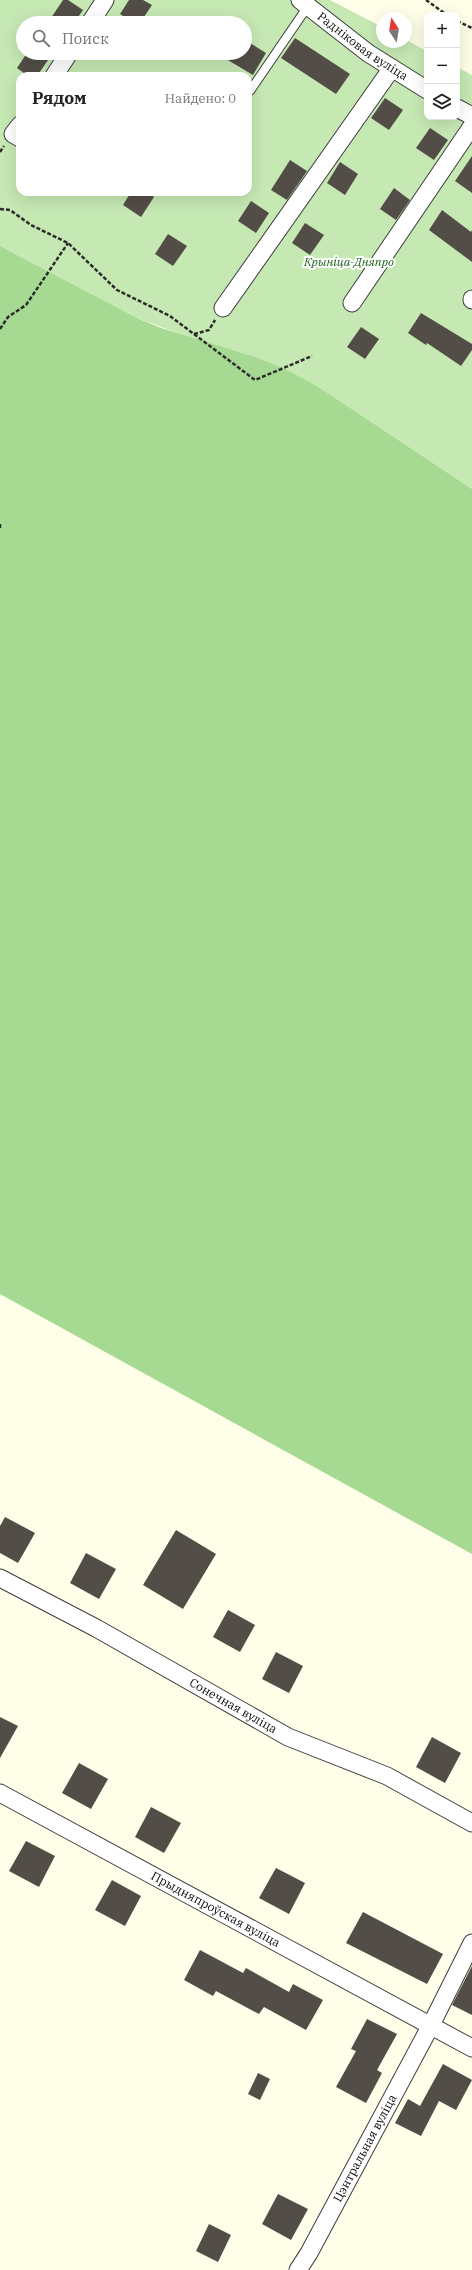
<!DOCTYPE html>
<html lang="ru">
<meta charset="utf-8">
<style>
body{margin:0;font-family:"IBM Plex Serif",serif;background:#f6f6f6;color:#222}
.controls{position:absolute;right:12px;top:12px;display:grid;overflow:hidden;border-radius:8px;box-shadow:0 4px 16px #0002}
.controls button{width:36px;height:36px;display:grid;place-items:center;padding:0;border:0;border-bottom:1px solid #e0e0e0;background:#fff;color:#222;font:20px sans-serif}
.compass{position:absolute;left:376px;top:12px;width:36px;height:36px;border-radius:50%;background:#fff;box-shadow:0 4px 16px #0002;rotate:348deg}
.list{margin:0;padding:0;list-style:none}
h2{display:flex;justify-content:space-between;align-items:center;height:52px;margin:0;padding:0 16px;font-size:17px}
h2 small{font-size:13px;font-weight:400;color:#767676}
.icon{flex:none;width:22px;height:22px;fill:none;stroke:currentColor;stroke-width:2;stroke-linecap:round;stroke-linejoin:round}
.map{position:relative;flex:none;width:472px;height:2270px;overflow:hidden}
.search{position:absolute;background:#fff;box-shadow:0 4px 16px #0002;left:16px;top:16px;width:236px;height:44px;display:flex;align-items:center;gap:10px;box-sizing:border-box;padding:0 14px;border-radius:22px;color:#767676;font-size:15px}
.panel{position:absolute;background:#fff;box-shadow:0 4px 16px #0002;left:16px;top:72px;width:236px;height:124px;border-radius:12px}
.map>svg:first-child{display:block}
</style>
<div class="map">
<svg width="472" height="2270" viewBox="0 0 472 2270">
<rect width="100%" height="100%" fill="#fffee8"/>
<path fill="#c6e8b3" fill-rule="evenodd" d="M 0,0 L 330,0 L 382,27 L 382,42 L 406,42 L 406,40 L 427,51 L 427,117 L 457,117 L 457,67 L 472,75 L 472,489 L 317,386 L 252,356 L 191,338 L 137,318 L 0,246 ZM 23,23 L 245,23 L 245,53 L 23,53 ZM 20,76 L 248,76 L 248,192 L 20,192 Z"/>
<path fill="#a6d992" d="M 0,246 L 137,318 L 161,328 L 252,356 L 283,368 L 317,386 L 472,489 L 472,1554 L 0,1294 Z"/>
<g fill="#534d47">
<path d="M 63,0 L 68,0 L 83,10 L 74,23 L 59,23 L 51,18 Z"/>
<path d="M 129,0 L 143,0 L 152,5 L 140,23 L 134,23 L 120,14 Z"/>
<path d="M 295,38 L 350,74 L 336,94 L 281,58 Z"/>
<path d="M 245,40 L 266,53 L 253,75 L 216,53 L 245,53 Z"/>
<path d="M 27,53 L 38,53 L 48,60 L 37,76 L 28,76 L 17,68 Z"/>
<path d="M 385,98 L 403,110 L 389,130 L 371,118 Z"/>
<path d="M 430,128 L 448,140 L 434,160 L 416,148 Z"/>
<path d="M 472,156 L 472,193 L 455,181 Z"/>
<path d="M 290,160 L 307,171 L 287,200 L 271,190 Z"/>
<path d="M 340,162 L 358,174 L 345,195 L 327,183 Z"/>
<path d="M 394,188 L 410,200 L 396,220 L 380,209 Z"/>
<path d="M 131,192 L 147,192 L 154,197 L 141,217 L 123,205 Z"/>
<path d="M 251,201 L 269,213 L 256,233 L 238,221 Z"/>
<path d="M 442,210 L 471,232 L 472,230 L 472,262 L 429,230 Z"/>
<path d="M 305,223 L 324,235 L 310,255 L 292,243 Z"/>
<path d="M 168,234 L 187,246 L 173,266 L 155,254 Z"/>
<path d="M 421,313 L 472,344 L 472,350 L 461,366 L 427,343 L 426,345 L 408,333 Z"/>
<path d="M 361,327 L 379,339 L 365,359 L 347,347 Z"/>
<path d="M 5,1517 L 35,1533 L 18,1563 L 0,1553 L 0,1526 Z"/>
<path d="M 176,1530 L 216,1554 L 183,1609 L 143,1585 Z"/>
<path d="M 86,1553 L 116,1569 L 99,1599 L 70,1583 Z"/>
<path d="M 228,1610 L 255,1625 L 240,1652 L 213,1637 Z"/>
<path d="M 276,1652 L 303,1666 L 289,1693 L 262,1679 Z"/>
<path d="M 0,1717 L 18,1726 L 0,1758 Z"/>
<path d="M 432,1737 L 461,1753 L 445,1783 L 416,1767 Z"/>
<path d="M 79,1763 L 108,1779 L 91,1809 L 62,1793 Z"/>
<path d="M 151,1807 L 181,1823 L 164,1853 L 135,1837 Z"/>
<path d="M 26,1841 L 55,1856 L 39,1887 L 9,1871 Z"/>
<path d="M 276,1868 L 305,1883 L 289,1914 L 259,1898 Z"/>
<path d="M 112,1880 L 141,1896 L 125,1926 L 95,1910 Z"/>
<path d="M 363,1912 L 443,1954 L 427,1984 L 346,1943 Z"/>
<path d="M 200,1950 L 243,1973 L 246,1968 L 289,1992 L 293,1984 L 323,2000 L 306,2030 L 264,2007 L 259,2014 L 216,1991 L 213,1996 L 184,1980 Z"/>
<path d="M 472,1966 L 472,2015 L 452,2005 Z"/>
<path d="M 367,2019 L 397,2034 L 377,2070 L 382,2073 L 366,2103 L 336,2087 L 356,2051 L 351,2049 Z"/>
<path d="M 443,2064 L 472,2080 L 456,2110 L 439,2101 L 421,2136 L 395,2123 L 408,2099 L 420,2106 Z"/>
<path d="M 258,2073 L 270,2079 L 260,2100 L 248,2094 Z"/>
<path d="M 278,2194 L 308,2209 L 291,2240 L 262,2224 Z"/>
<path d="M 209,2224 L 231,2235 L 218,2262 L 196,2251 Z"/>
</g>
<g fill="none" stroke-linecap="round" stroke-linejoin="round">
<defs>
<path id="service" d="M 250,91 L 308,6"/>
<g id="minor">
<path id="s1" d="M 300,0 L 368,53 L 427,90"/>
<path d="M 90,23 L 105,0"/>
<path d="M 54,76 L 69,53"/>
<path d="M 457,108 L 472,116"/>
<path d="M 20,125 L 13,134 L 20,138"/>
<path d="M 472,300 L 472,299"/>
<path d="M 352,303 L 472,126"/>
<path d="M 223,308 L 392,68"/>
<path id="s2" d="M 0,1578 L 96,1628 L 288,1737 L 387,1776 L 472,1823"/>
<path id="s3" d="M 0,1793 L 472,2048"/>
<path id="s4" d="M 298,2270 L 309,2253 L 431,2025 L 472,1943"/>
</g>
</defs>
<use href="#service" stroke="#3d3d3d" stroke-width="10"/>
<use href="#minor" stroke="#3d3d3d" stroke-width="19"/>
<g stroke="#2c2c2c" stroke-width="2.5" stroke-dasharray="4 2" stroke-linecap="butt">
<path d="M 426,0 L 447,15"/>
<path d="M 457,21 L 472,28"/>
<path d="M 0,152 L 4,146"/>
<path d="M 0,209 L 10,210 L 31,225 L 68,243 L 117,290 L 170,316 L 255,380 L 312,356"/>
<path d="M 0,329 L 8,317 L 26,305 L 68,243"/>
<path d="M 194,334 L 209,330 L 215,320"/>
<path d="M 0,524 L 0,530"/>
</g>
<use href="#service" stroke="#fff" stroke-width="8"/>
<use href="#minor" stroke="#fff" stroke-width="17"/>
</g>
<g text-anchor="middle" stroke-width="4" stroke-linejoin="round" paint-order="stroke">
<g font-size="12" fill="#0a0a0a" stroke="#fff">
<text dy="4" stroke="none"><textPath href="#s1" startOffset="78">Радніковая вуліца</textPath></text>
<text dy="4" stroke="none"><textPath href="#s2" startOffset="266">Сонечная вуліца</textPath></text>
<text dy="4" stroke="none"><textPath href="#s3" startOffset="245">Прыдняпроўская вуліца</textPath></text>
<text dy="4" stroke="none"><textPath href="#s4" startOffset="139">Цэнтральная вуліца</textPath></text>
</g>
<g font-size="12" font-style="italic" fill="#1f611c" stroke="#fff">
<text x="349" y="266">Крыніца-Дняпро</text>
</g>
</g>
</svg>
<div class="controls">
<button>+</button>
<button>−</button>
<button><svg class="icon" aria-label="layers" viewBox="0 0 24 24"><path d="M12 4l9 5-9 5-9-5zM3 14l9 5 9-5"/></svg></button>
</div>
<svg class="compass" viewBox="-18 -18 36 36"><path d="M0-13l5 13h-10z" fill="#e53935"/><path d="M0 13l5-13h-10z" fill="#767676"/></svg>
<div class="search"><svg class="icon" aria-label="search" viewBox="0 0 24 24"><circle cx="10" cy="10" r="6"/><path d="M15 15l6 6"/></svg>Поиск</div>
<section class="panel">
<h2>Рядом<small>Найдено: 0</small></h2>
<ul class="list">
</ul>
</section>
</div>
